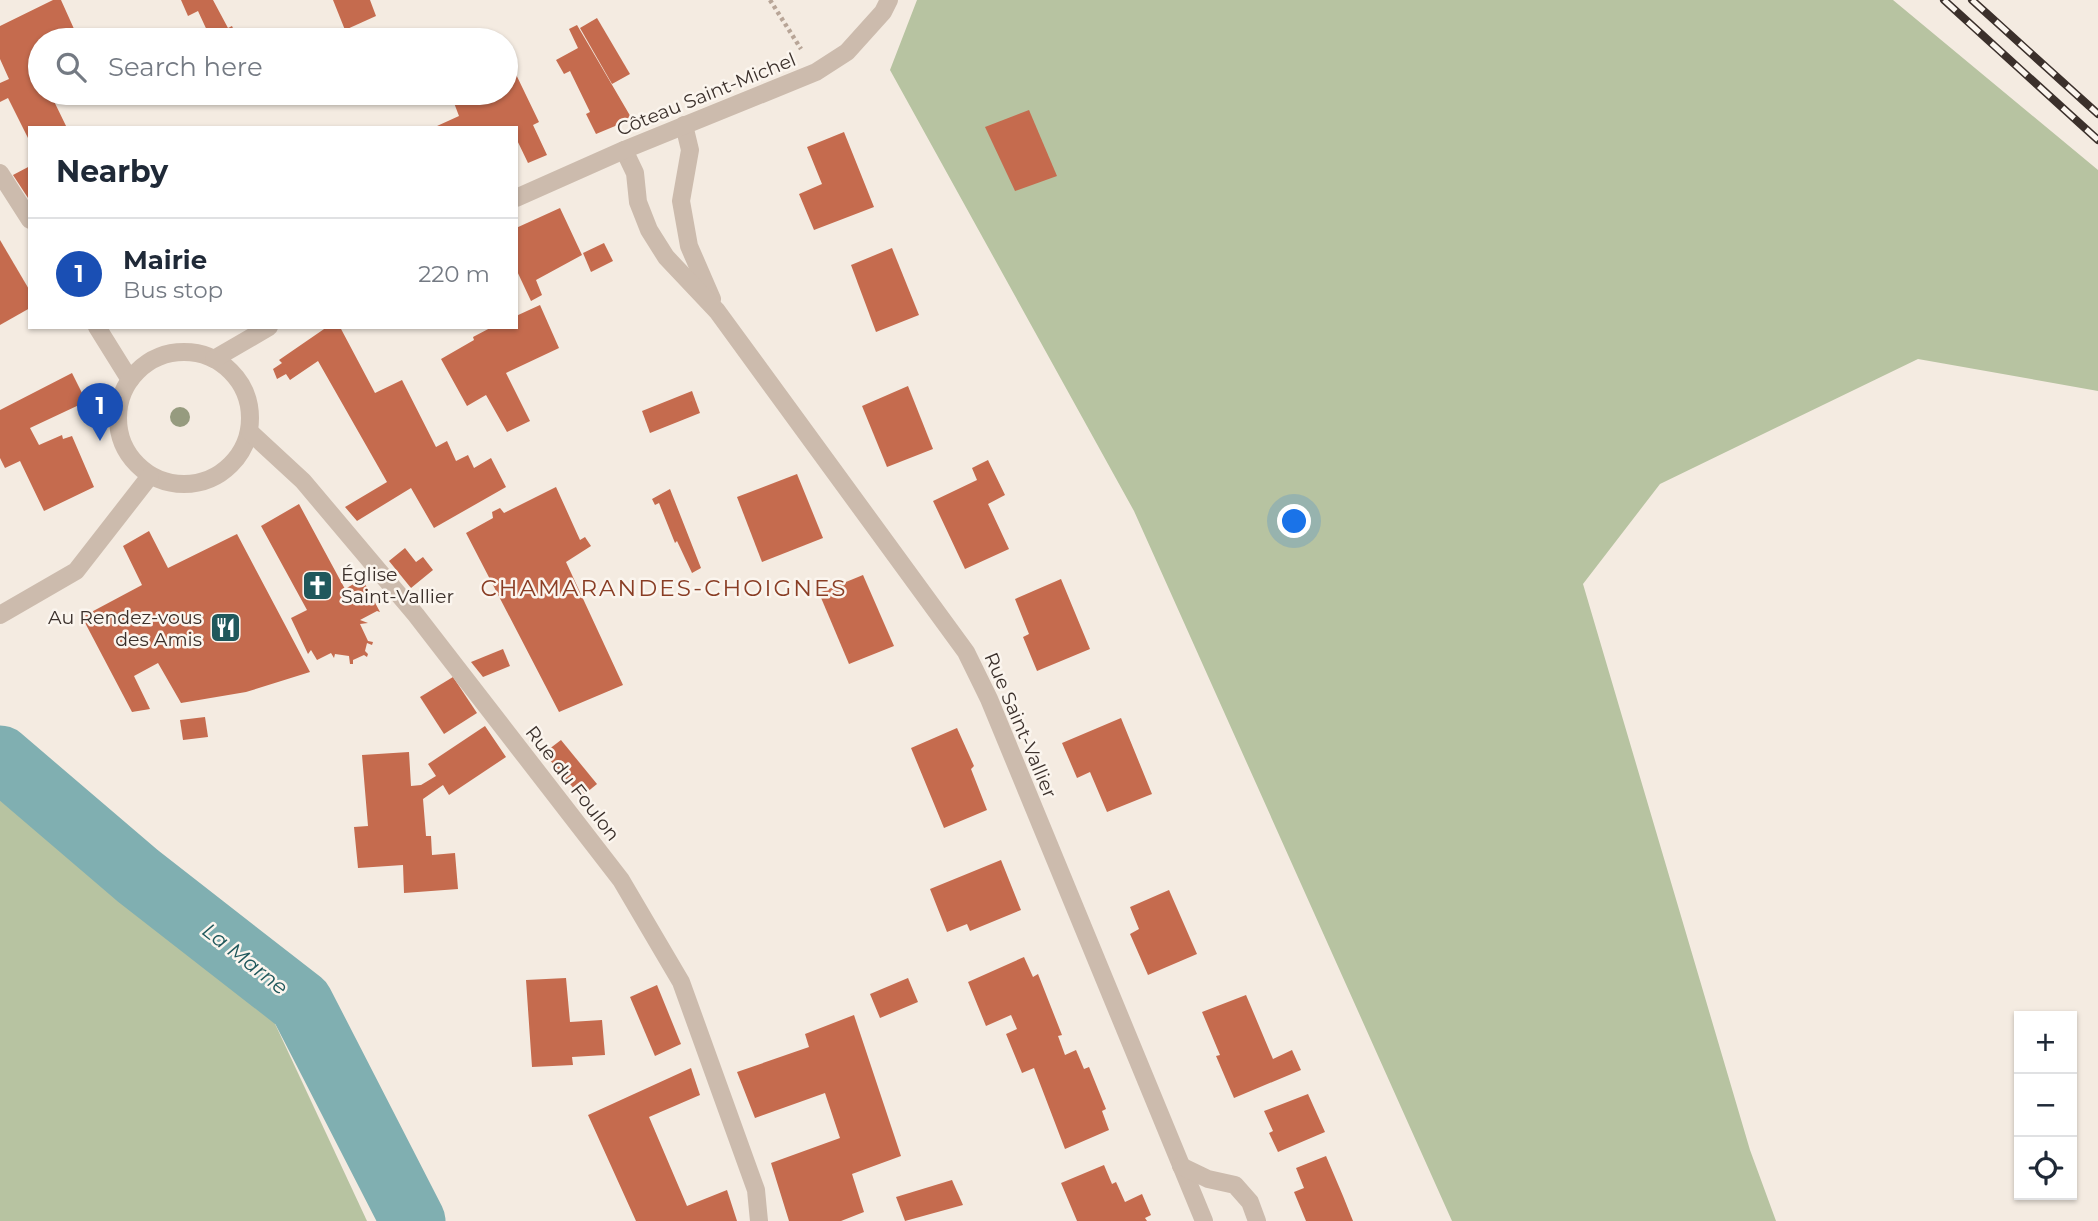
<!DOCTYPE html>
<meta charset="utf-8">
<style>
body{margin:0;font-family:Montserrat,sans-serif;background:#f6f6f7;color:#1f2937}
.controls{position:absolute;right:21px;bottom:21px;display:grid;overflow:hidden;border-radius:0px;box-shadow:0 2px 5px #0004}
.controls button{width:63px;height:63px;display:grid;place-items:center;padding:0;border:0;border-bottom:2px solid #e0e1e3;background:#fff;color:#1f2937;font:35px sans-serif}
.you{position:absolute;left:1295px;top:522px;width:24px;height:24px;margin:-18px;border:5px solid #fff;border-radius:50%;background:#1a73e8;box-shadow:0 0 0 10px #1a73e833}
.badge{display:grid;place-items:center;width:46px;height:46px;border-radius:50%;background:#0f766e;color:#fff;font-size:23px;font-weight:700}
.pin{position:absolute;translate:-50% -58px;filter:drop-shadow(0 2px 4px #0008)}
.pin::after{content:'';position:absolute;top:37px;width:24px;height:21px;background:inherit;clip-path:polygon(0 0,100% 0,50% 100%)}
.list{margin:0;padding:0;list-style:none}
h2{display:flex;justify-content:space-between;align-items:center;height:91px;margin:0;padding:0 28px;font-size:30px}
h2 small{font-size:23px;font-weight:400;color:#747a83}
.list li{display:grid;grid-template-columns:46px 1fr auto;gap:21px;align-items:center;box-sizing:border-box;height:112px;padding:0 28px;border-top:2px solid #e0e1e3}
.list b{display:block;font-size:26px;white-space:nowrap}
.list p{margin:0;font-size:23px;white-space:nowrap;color:#747a83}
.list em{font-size:23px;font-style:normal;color:#747a83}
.icon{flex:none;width:38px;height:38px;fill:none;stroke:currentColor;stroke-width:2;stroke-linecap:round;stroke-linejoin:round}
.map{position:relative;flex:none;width:2098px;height:1221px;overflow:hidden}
.search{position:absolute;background:#fff;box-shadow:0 2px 5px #0004;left:28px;top:28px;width:490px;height:77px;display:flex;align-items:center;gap:18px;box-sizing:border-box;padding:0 24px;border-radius:38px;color:#747a83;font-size:26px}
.panel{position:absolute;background:#fff;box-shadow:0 2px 5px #0004;left:28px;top:126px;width:490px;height:203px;border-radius:0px}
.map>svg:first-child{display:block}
</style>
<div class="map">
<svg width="2098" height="1221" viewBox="0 0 2098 1221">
<rect width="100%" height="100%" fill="#f4ebe1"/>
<g fill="#b7c3a1">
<path d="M 917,0 L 1893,0 L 2098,170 L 2098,391 L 1918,359 L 1660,484 L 1583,584 L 1750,1150 L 1776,1221 L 1452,1221 L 1134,511 L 890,70 Z"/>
<path d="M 0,776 L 263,998 L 367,1221 L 0,1221 Z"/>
</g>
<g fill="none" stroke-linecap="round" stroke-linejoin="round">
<path stroke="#80afb1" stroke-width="65" d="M 0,758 L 138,876 L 301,1003 L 413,1221"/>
</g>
<g fill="#c56b4e">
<path d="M 53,0 L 61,0 L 79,40 L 40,40 L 40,93 L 50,93 L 67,128 L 30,128 L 30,142 L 8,98 L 0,102 L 0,83 L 9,79 L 0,59 L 0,26 Z"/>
<path d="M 181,0 L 213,0 L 228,28 L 232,26 L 238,40 L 202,40 L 210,37 L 198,11 L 188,16 Z"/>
<path d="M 333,0 L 370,0 L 376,16 L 345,30 Z"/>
<path d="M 597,18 L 630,74 L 612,84 L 580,28 Z"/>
<path d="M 577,25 L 632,119 L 596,134 L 586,114 L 590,112 L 570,71 L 564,74 L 556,60 L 578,48 L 569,29 Z"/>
<path d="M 510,62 L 539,122 L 533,125 L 547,155 L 528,163 L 516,138 L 516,128 L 438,128 L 437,126 L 459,116 L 451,95 L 455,93 L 506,93 L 506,64 Z"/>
<path d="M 1029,110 L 1057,176 L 1015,191 L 985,127 Z"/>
<path d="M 844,132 L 874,207 L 814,230 L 799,194 L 822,184 L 807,147 Z"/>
<path d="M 30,166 L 30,201 L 13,175 Z"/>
<path d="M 560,208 L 582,255 L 536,280 L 542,295 L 531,301 L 516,269 L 516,228 Z"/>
<path d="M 0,240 L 30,291 L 30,308 L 0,325 Z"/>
<path d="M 604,243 L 613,261 L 591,272 L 583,253 Z"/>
<path d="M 892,248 L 919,315 L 876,332 L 851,265 Z"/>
<path d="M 540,305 L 559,348 L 506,373 L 530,421 L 507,432 L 486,395 L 467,406 L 441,359 L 474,340 L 473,337 L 492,327 L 516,327 L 516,316 Z"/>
<path d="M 327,327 L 340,327 L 375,393 L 402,380 L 436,447 L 447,441 L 456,461 L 468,455 L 474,468 L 491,458 L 506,487 L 434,528 L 411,488 L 357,521 L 345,507 L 387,482 L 318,361 L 290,380 L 286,374 L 277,379 L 273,369 L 282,363 L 279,360 Z"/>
<path d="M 72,373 L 83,395 L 79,405 L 30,428 L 39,445 L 62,435 L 63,439 L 72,436 L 94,487 L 44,511 L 20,461 L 5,468 L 0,458 L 0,410 Z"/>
<path d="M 908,386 L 933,449 L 887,467 L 862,406 Z"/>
<path d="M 692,391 L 700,413 L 650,433 L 642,411 Z"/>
<path d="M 988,460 L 1005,495 L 988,504 L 1009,549 L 965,569 L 933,501 L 977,480 L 972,468 Z"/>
<path d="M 797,474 L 823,538 L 762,562 L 737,497 Z"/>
<path d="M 556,487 L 580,540 L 585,537 L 591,546 L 566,562 L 623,685 L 559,712 L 466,533 L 493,518 L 492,512 L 500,508 L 504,513 Z"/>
<path d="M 670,489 L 701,568 L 692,573 L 677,541 L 675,543 L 659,503 L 655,505 L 652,499 Z"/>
<path d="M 299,504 L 345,589 L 362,579 L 363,576 L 366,576 L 364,582 L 380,612 L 377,611 L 360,620 L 368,623 L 360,624 L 368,641 L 373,642 L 372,645 L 367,643 L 365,651 L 368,654 L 367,657 L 364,655 L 353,660 L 353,664 L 350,664 L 349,656 L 335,654 L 334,658 L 331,653 L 317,660 L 311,650 L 308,654 L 291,618 L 307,610 L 261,526 Z"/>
<path d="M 149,531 L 168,568 L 237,534 L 310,672 L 246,692 L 181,703 L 158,663 L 134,676 L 150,709 L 132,712 L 82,617 L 142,585 L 123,546 Z"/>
<path d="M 405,548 L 416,562 L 423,557 L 433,570 L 411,588 L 389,561 Z"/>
<path d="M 863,575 L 894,646 L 849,664 L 819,593 Z"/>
<path d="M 1061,579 L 1090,649 L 1037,671 L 1023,637 L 1029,634 L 1015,599 Z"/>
<path d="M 503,649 L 510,666 L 483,677 L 471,662 Z"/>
<path d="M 453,677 L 477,713 L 444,734 L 420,697 Z"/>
<path d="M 205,717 L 208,737 L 183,740 L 180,720 Z"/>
<path d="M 1121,718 L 1152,794 L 1107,812 L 1090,772 L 1077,778 L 1062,743 Z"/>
<path d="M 485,726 L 506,757 L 449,795 L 443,785 L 423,799 L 426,836 L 431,836 L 432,855 L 455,853 L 458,889 L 404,893 L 403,865 L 358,868 L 354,827 L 368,826 L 362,755 L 409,752 L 411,786 L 421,785 L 436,776 L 428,764 Z"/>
<path d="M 957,728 L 974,766 L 971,769 L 987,810 L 944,828 L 911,748 Z"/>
<path d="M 561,740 L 597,784 L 581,797 L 544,753 Z"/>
<path d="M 1001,860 L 1021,910 L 970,931 L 967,924 L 947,932 L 930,889 Z"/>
<path d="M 1169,890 L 1197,954 L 1148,975 L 1130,934 L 1139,929 L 1130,907 Z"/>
<path d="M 1024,957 L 1033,977 L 1038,974 L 1062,1035 L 1058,1036 L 1065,1055 L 1076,1050 L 1084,1069 L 1089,1067 L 1106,1109 L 1102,1111 L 1109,1130 L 1065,1149 L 1034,1068 L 1022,1073 L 1006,1034 L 1017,1029 L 1011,1015 L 986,1026 L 968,982 Z"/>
<path d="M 566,978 L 570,1022 L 602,1020 L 605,1055 L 572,1057 L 573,1065 L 532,1067 L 526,980 Z"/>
<path d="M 908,978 L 918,1002 L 880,1018 L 870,994 Z"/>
<path d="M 657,985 L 681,1044 L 655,1056 L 630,997 Z"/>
<path d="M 1246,995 L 1273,1059 L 1292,1050 L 1301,1070 L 1234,1098 L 1216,1056 L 1220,1055 L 1202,1012 Z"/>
<path d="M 854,1015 L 901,1156 L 852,1174 L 864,1212 L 841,1221 L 789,1221 L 771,1163 L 840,1138 L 825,1093 L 755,1118 L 737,1072 L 809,1047 L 805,1034 Z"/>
<path d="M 691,1068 L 700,1095 L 649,1117 L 687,1206 L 727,1190 L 737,1221 L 636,1221 L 588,1115 Z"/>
<path d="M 1308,1094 L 1325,1132 L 1278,1152 L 1269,1133 L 1273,1131 L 1264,1111 Z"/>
<path d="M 1326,1156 L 1343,1196 L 1353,1221 L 1306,1221 L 1294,1192 L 1304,1188 L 1296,1168 Z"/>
<path d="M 1104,1165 L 1112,1184 L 1116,1182 L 1125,1202 L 1142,1194 L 1151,1215 L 1145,1218 L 1147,1221 L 1077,1221 L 1061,1183 Z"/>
<path d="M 952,1180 L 963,1205 L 905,1221 L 896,1197 Z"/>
</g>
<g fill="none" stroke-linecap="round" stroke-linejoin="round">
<path stroke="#b8a597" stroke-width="4.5" stroke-dasharray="3.5 3.5" stroke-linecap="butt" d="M 770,0 L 801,49"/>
<g stroke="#ccbbad" stroke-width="18">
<path d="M 684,125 L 690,150 L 681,201 L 689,246 L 712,299"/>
<path d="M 624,150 L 635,173 L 638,202 L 649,230 L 666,257 L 717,311 L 966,652 L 989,699 L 1204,1221"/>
<path d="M 0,173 L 30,220"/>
<path d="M 516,198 L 624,150 L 816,72 L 847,52 L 883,12 L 889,0"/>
<path d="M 97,327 L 130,380"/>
<circle cx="184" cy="418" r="66"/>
<path d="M 214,359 L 269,327"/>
<path d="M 250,432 L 303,481 L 416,615 L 621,880 L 681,982 L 756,1190 L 759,1221"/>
<path d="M 0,615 L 76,571 L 150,476"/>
<path d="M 1181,1166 L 1208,1179 L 1235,1185 L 1250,1202 L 1257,1221"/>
</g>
<defs>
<g id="rail">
<path d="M 1944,0 L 2098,140"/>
<path d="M 1972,0 L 2098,114"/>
</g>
</defs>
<use href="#rail" stroke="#3b302b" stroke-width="8"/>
<use href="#rail" stroke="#fbf5ee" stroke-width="5" stroke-dasharray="16" stroke-linecap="butt"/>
</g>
<circle fill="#969b7f" cx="180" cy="417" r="10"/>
<defs>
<symbol id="church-square" viewBox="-11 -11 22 22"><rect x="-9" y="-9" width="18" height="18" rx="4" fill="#20585c" stroke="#fbf5ee"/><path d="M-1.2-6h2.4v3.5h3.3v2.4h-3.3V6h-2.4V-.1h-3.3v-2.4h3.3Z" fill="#fff"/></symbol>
<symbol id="restaurant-square" viewBox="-11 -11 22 22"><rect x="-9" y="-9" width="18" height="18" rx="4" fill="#20585c" stroke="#fbf5ee"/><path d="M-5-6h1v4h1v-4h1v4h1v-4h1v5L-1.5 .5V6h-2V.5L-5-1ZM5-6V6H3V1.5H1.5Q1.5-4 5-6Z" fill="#fff"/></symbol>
</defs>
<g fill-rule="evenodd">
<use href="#church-square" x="300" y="568" width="35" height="35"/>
<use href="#restaurant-square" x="208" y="610" width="35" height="35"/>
</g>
<g text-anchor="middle" stroke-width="5" stroke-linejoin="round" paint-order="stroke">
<g font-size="19" fill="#3b302b" stroke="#fbf5ee">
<text transform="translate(706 94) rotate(-22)" y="7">Côteau Saint-Michel</text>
<text transform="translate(1021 725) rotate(67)" y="7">Rue Saint-Vallier</text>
<text transform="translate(573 783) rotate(52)" y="7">Rue du Foulon</text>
</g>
<g font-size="19" fill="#3b302b" stroke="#fbf5ee" text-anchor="start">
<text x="341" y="581">Église<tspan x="341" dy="22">Saint-Vallier</tspan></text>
<text x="202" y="624" text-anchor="end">Au Rendez-vous<tspan x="202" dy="22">des Amis</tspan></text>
</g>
<g font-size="21" font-style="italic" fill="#20585c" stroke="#fbf5ee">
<text transform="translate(245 959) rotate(38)" y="7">La Marne</text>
</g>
<g font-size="23" letter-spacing="2" fill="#893d24" stroke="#fbf5ee">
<text x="664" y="596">CHAMARANDES-CHOIGNES</text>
</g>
</g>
</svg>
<div class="controls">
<button>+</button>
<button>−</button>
<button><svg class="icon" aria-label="locate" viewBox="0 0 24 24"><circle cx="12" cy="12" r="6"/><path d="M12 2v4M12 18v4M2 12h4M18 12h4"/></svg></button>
</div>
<div class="you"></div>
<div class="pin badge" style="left:100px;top:441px;background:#1a4fb4">1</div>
<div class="search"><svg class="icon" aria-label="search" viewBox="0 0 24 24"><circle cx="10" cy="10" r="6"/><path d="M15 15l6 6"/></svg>Search here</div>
<section class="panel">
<h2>Nearby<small></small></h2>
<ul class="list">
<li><span class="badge" style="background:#1a4fb4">1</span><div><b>Mairie</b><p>Bus stop</p></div><em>220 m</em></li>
</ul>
</section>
</div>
